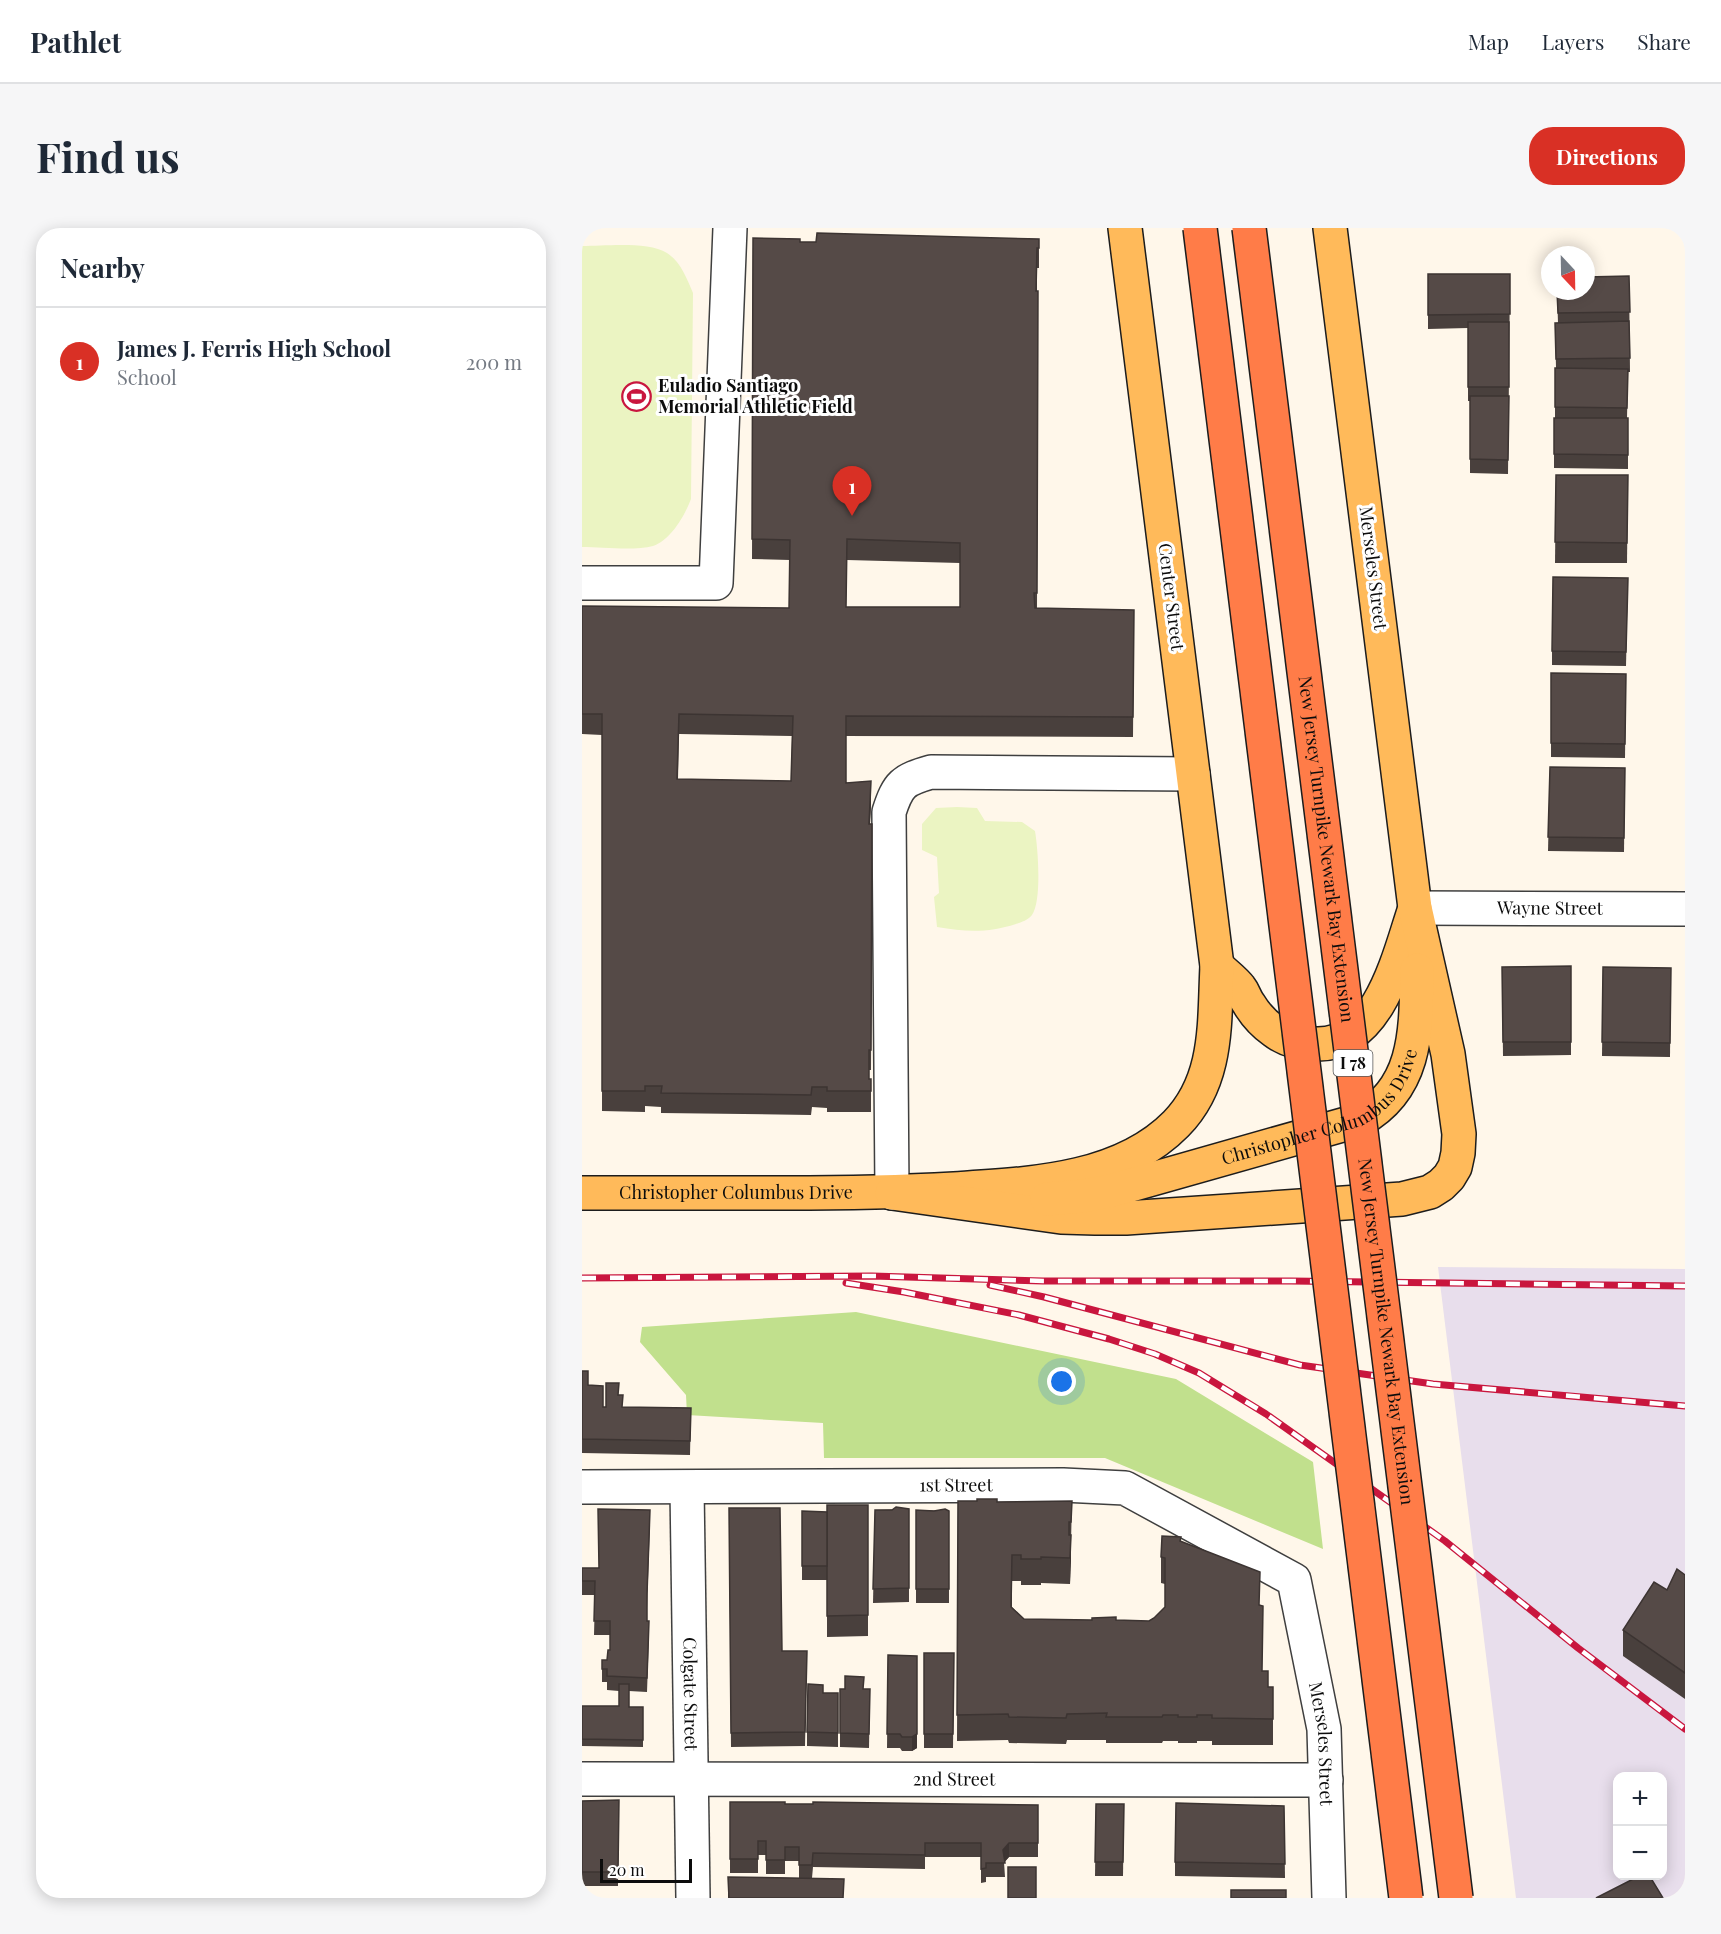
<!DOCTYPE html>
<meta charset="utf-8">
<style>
body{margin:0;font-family:"Playfair Display",serif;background:#f6f6f7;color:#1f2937}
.controls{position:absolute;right:18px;bottom:18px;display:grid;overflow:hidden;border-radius:12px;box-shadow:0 3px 15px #0003}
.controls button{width:54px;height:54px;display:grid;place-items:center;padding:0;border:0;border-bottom:2px solid #e0e1e3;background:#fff;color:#1f2937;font:30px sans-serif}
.compass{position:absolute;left:959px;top:18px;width:54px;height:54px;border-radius:50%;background:#fff;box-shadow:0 3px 15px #0003;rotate:158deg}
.scale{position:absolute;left:18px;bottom:15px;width:92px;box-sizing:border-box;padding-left:6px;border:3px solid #0c0c0c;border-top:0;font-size:16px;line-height:21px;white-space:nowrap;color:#0c0c0c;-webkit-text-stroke:4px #fff;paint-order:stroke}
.you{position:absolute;left:480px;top:1154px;width:21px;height:21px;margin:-15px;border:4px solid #fff;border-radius:50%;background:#1a73e8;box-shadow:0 0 0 9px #1a73e833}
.badge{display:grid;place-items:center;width:39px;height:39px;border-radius:50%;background:#d93025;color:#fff;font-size:20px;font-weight:700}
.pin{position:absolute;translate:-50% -50px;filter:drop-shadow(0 2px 3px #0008)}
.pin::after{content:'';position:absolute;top:32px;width:21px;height:18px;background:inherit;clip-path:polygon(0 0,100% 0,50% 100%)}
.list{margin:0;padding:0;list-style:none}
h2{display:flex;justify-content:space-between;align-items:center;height:78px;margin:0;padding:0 24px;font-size:26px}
h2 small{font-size:20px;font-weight:400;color:#747a83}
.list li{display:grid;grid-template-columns:39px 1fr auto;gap:18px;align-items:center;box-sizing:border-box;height:108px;padding:0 24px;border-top:2px solid #e0e1e3}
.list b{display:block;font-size:22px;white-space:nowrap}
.list p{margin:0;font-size:20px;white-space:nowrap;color:#747a83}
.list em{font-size:20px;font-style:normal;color:#747a83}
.map{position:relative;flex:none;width:1103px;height:1670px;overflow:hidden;border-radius:24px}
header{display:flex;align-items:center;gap:36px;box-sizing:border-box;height:84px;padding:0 30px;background:#fff;border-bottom:2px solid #e0e1e3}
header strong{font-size:28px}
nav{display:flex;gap:33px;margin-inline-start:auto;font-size:21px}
.intro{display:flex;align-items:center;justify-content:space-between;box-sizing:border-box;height:144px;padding:0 36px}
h1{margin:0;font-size:42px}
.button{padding:15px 27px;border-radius:24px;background:#d93025;color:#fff;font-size:21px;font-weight:700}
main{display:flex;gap:36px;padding:0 36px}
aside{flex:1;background:#fff;border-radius:24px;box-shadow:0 3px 15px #0003}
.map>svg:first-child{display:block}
</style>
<header>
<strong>Pathlet</strong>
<nav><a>Map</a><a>Layers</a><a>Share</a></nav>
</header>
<div class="intro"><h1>Find us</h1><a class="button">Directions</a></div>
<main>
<aside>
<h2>Nearby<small></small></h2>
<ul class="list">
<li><span class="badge">1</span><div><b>James J. Ferris High School</b><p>School</p></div><em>200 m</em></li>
</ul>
</aside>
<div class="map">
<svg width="1103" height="1670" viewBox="0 0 1103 1670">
<rect width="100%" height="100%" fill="#fff7ea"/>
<path fill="#e8deec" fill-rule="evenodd" d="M 856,1039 L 1103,1041 L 1103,1670 L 934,1670 ZM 1036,1548 L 1080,1548 L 1080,1648 L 1036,1648 Z"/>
<path fill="#c1e08d" d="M 274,1084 L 594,1151 L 731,1234 L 741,1321 L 523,1230 L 242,1230 L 241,1195 L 105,1187 L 104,1167 L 58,1114 L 60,1099 Z"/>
<g fill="#ebf4c2">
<path d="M 0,18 C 23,18 66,13 85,25 C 99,34 105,51 111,65 L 109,271 C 103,287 89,312 71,318 C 52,323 20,319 0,319 Z"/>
<path d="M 375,579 L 395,580 L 403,593 L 440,594 L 453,603 C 456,620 460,673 450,687 C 446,692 440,694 434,696 C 406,705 384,704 355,699 L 352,669 L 357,665 L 355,629 L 340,622 L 340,596 L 354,580 Z"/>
</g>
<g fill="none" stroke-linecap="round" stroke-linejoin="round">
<defs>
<g id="minor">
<path d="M 0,355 L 134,355 L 148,0"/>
<path id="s1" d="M 833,680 L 1103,681"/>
<path d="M 310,965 L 307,584 C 316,556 321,552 349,544 L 611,546"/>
<path id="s2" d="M 0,1259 L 481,1257 L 543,1260 L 712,1352 L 742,1501 L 747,1670"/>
<path id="s3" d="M 105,1260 L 111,1670"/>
<path id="s4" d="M 0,1551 L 744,1552"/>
</g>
<g id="major">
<path d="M 635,738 C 642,745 652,752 658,760 C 662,765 663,771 667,776 C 673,786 682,796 692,803 C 705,813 719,816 735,816 C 798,817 817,727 833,680"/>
<path id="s5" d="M 0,965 C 68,965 136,965 204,965 C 260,965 316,964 372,961 C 447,956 538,953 594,896 C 637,852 632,795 635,738 L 543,0"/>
<path d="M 310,965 L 479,989 L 513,990 L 544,990 L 820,971 L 848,964 L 859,957 L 867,949 L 873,939 L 876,925 L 877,906 L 866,826 L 833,680 L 748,0"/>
<path id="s6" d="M 465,971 L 501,968 L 528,963 L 778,892 C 836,860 834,801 835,742"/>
</g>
</defs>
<use href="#minor" stroke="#3f3f3f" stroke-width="36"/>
<use href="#major" stroke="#1d1d1d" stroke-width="36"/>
<use href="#minor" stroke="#fff" stroke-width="33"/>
<use href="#major" stroke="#ffba5a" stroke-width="33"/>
<defs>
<g id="rail">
<path d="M 0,1050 L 290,1048 L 461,1053 L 709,1053 L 1103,1058"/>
<path d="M 264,1055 L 322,1064 L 437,1087 L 527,1111 L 573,1126 L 617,1145 L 684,1186 L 863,1313 L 996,1420 L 1103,1501"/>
<path d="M 408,1057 L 462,1069 L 718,1137 L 851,1156 L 1103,1178"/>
</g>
</defs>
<use href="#rail" stroke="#c9163e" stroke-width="7"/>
<use href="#rail" stroke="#fff" stroke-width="4.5" stroke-dasharray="14" stroke-linecap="butt"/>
<defs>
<g id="highway-bridge">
<path d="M 618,0 L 824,1670"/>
<path id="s7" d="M 667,0 L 874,1670"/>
</g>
</defs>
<use href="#highway-bridge" stroke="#1d1d1d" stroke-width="36" stroke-linecap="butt"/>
<use href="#highway-bridge" stroke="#ff7c48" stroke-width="33"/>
</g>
<g fill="#49403d" fill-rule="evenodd">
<path d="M 171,10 L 218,14 L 457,20 L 457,40 L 455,40 L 455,63 L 456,63 L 455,380 L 552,382 L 551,509 L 264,508 L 264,555 L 289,574 L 288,596 L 290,596 L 289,842 L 287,842 L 287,851 L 289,851 L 289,884 L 245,884 L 245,880 L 230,879 L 229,887 L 79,885 L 79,879 L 63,878 L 63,884 L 20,883 L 20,507 L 0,506 L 0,378 L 207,380 L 208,332 L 170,331 ZM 265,332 L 378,335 L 378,379 L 264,379 ZM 97,506 L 210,508 L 209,553 L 96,551 Z"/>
<path d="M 846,46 L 928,46 L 926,246 L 888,245 L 888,173 L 886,173 L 886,100 L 846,101 Z"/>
<path d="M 1047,48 L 1048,144 L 1046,144 L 1045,190 L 1046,190 L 1046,241 L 972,240 L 972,190 L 973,190 L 973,140 L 974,140 L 973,95 L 976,95 L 975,63 Z"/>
<path d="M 974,247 L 1046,247 L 1045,335 L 973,335 Z"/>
<path d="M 1046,350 L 1044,438 L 970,437 L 970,423 Z"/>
<path d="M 969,445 L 1044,446 L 1043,530 L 969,529 Z"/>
<path d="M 968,539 L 1043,540 L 1042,624 L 966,623 Z"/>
<path d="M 989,738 L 989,827 L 921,828 L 920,739 Z"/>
<path d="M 1021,739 L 1089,740 L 1088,829 L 1020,828 Z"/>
<path d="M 0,1143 L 6,1157 L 21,1179 L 24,1179 L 37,1167 L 40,1179 L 109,1180 L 108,1227 L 0,1225 Z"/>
<path d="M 376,1273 L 415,1274 L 490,1273 L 488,1356 L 459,1355 L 459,1357 L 439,1357 L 439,1353 L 430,1353 L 430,1379 L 442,1391 L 567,1393 L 572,1390 L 583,1379 L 583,1356 L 579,1355 L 579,1329 L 599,1313 L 678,1377 L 680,1443 L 686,1459 L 691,1459 L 691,1517 L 630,1517 L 630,1513 L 615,1513 L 615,1515 L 596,1515 L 596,1513 L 581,1513 L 580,1515 L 524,1515 L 524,1512 L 485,1512 L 484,1516 L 427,1515 L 426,1512 L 375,1513 Z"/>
<path d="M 286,1277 L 286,1408 L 245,1409 L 245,1352 L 220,1352 L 220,1283 L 245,1284 Z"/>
<path d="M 147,1280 L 200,1423 L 225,1423 L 223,1518 L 149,1519 Z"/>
<path d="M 327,1281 L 327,1374 L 291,1375 L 293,1282 Z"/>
<path d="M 334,1282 L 367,1283 L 367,1375 L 334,1375 Z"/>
<path d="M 68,1296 L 65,1380 L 65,1393 L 67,1407 L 65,1464 L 47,1463 L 47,1479 L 61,1479 L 61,1519 L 0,1518 L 0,1478 L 37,1478 L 37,1463 L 25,1462 L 25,1454 L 20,1454 L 20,1432 L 25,1432 L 28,1422 L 28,1407 L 12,1407 L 13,1367 L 0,1367 L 0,1340 L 16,1340 Z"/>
<path d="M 1103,1347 L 1103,1471 L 1041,1428 L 1041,1402 Z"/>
<path d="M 342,1425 L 372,1425 L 371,1520 L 342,1520 Z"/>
<path d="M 306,1427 L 335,1520 L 330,1523 L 320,1523 L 318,1520 L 305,1520 Z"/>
<path d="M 258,1461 L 288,1461 L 287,1520 L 258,1519 Z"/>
<path d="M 241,1465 L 256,1465 L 256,1519 L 225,1518 L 225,1504 Z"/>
<path d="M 37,1572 L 36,1658 L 0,1658 L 0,1573 Z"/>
<path d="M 148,1574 L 203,1576 L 456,1577 L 456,1629 L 427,1629 L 422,1634 L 423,1649 L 404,1649 L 404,1654 L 399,1655 L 399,1629 L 343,1629 L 343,1641 L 231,1639 L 230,1650 L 262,1670 L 146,1670 L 146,1649 L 217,1650 L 217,1633 L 203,1633 L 203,1646 L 184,1646 L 184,1627 L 176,1627 L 176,1645 L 148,1645 Z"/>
<path d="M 514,1576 L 542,1576 L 541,1648 L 513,1648 Z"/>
<path d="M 702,1578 L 703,1650 L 593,1648 L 593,1634 Z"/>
</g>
<g fill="#3c3432">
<path d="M 289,553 L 289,574 L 287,616 L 287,596 Z"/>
<path d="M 489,1307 L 489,1333 L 488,1356 L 488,1330 Z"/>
<path d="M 335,1428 L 335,1520 L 330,1523 L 330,1509 Z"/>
<path d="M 427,1615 L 427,1629 L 421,1636 L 421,1622 Z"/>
</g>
<g fill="#554a47" stroke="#3c3432" stroke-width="1.5" fill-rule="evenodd">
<path d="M 235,5 L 457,11 L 457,20 L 455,20 L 454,63 L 456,63 L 455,365 L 452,365 L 453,380 L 552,382 L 551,489 L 264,488 L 264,555 L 289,553 L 287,596 L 290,596 L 289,822 L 287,822 L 287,851 L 289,851 L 289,863 L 245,863 L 245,859 L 230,859 L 229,867 L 79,865 L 80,858 L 63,858 L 63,863 L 20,863 L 20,486 L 0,486 L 0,378 L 207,380 L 208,312 L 170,311 L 171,10 L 218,11 L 218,14 L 234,14 ZM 265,311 L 378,315 L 378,379 L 264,379 ZM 97,486 L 211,488 L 209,553 L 95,551 Z"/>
<path d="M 846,46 L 928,46 L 928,86 L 846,87 Z"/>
<path d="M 1047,48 L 1048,84 L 976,85 L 975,63 L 1004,63 L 1004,49 Z"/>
<path d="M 1047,93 L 1048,130 L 974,131 L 973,95 Z"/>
<rect x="886" y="94" width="41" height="65"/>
<path d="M 973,140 L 1046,141 L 1045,180 L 973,179 Z"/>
<path d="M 888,168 L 927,168 L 926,232 L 888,231 Z"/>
<path d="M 972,190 L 1046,190 L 1046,227 L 972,226 Z"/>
<path d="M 974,247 L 1046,247 L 1045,315 L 973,314 Z"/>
<path d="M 971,349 L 1046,350 L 1044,424 L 970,423 Z"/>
<path d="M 969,445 L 1044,446 L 1043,516 L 969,515 Z"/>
<path d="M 968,539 L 1043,540 L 1042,610 L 966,609 Z"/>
<path d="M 989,738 L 989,814 L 921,814 L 920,739 Z"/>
<path d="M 1021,739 L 1089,740 L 1088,815 L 1020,814 Z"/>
<path d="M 0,1143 L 6,1143 L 6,1157 L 21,1158 L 21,1179 L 24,1179 L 24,1155 L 37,1155 L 36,1167 L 41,1167 L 40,1179 L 109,1180 L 108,1213 L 0,1211 Z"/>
<path d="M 395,1271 L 415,1271 L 415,1274 L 490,1273 L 489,1294 L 487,1294 L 487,1307 L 489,1307 L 488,1330 L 459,1329 L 459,1331 L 439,1331 L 439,1327 L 430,1327 L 429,1379 L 442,1391 L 510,1392 L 510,1390 L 534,1389 L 534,1392 L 567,1393 L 572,1390 L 583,1379 L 583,1330 L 579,1329 L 580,1308 L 599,1309 L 598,1313 L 678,1344 L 677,1377 L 681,1378 L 680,1443 L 686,1443 L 686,1459 L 691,1459 L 691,1491 L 630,1490 L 630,1487 L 615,1487 L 615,1489 L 596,1489 L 596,1487 L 581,1487 L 580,1489 L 524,1489 L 525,1485 L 485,1486 L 484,1490 L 427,1489 L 426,1486 L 375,1487 L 376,1273 L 395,1273 Z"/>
<path d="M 245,1277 L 286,1277 L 286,1387 L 245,1388 Z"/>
<path d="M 314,1279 L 327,1281 L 327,1360 L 291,1361 L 293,1282 L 310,1282 Z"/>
<path d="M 147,1280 L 198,1280 L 200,1423 L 225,1423 L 223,1504 L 149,1505 Z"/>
<path d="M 16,1281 L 68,1282 L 65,1366 L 65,1393 L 67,1393 L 65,1450 L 25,1448 L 25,1441 L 20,1441 L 20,1432 L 25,1432 L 26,1422 L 28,1422 L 28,1393 L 12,1393 L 13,1353 L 0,1353 L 0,1340 L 17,1340 Z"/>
<path d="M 363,1281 L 367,1283 L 367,1361 L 334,1361 L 334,1282 L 352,1283 Z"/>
<path d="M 220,1283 L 245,1284 L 245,1338 L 220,1338 Z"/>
<path d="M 1095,1341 L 1103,1347 L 1103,1445 L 1041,1402 L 1072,1354 L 1085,1362 Z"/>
<path d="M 342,1425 L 372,1425 L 371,1506 L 342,1506 Z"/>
<path d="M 306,1427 L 335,1428 L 335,1506 L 330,1509 L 320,1509 L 318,1506 L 305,1506 Z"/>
<path d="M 263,1448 L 282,1449 L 281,1461 L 288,1461 L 287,1506 L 258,1505 L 258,1461 L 263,1461 Z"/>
<path d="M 37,1456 L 47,1456 L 47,1479 L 61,1479 L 61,1512 L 0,1511 L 0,1478 L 37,1478 Z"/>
<path d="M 226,1456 L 241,1457 L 241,1465 L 256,1465 L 256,1505 L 225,1504 Z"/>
<path d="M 37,1572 L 36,1644 L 0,1644 L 0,1573 Z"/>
<path d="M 148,1574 L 203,1574 L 203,1576 L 231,1576 L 231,1574 L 456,1577 L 456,1615 L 427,1615 L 421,1622 L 423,1635 L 404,1635 L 404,1640 L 399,1641 L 399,1615 L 343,1615 L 343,1627 L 231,1625 L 230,1637 L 217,1637 L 217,1619 L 203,1619 L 203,1632 L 184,1632 L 184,1613 L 176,1613 L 176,1631 L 148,1631 Z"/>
<path d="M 594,1575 L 702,1578 L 703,1636 L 593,1634 Z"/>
<path d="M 514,1576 L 542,1576 L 541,1634 L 513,1634 Z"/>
<rect x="426" y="1639" width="28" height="31"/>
<path d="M 1059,1647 L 1067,1647 L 1081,1670 L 1014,1670 Z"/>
<path d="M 146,1649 L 262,1651 L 261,1670 L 147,1670 Z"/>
<rect x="649" y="1662" width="55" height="8"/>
</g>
<defs>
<symbol id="stadium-ring" viewBox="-11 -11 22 22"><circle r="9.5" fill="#fff" stroke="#c9163e" stroke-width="1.5"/><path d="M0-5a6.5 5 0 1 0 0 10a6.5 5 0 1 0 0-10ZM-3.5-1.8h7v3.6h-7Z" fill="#c9163e"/></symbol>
</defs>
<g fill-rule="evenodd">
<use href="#stadium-ring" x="38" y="152" width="33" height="33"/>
</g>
<g text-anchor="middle" stroke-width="6" stroke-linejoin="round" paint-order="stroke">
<rect fill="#fff" stroke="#555" stroke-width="1.5" x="751.5" y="822" width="39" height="26" rx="4.5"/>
<g font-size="16" font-weight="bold" fill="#0c0c0c">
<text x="771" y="841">I 78</text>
</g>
<g font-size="18" font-weight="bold" fill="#0c0c0c" stroke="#fff" text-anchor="start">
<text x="76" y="164">Euladio Santiago<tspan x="76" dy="21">Memorial Athletic Field</tspan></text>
</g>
<g font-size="18" fill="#0c0c0c" stroke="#fff">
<text transform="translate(791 340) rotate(83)" y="6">Merseles Street</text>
<text transform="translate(589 369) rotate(83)" y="6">Center Street</text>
<text dy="6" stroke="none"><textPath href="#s7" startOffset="626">New Jersey Turnpike Newark Bay Extension</textPath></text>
<text dy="6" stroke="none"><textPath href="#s1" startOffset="135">Wayne Street</textPath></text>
<text dy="6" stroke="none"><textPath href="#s6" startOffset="297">Christopher Columbus Drive</textPath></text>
<text dy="6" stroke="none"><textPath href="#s5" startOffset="154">Christopher Columbus Drive</textPath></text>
<text dy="6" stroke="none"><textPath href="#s7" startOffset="1112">New Jersey Turnpike Newark Bay Extension</textPath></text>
<text dy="6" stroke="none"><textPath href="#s2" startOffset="374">1st Street</textPath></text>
<text dy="6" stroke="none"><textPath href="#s3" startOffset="206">Colgate Street</textPath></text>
<text dy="6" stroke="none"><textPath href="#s2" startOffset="902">Merseles Street</textPath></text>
<text dy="6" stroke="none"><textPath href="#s4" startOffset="372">2nd Street</textPath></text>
</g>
</g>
</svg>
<div class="controls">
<button>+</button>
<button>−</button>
</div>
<svg class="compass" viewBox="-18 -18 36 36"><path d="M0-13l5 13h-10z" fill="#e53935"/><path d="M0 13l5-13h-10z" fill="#747a83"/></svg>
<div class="scale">20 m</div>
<div class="you"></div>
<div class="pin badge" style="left:270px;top:288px">1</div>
</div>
</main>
